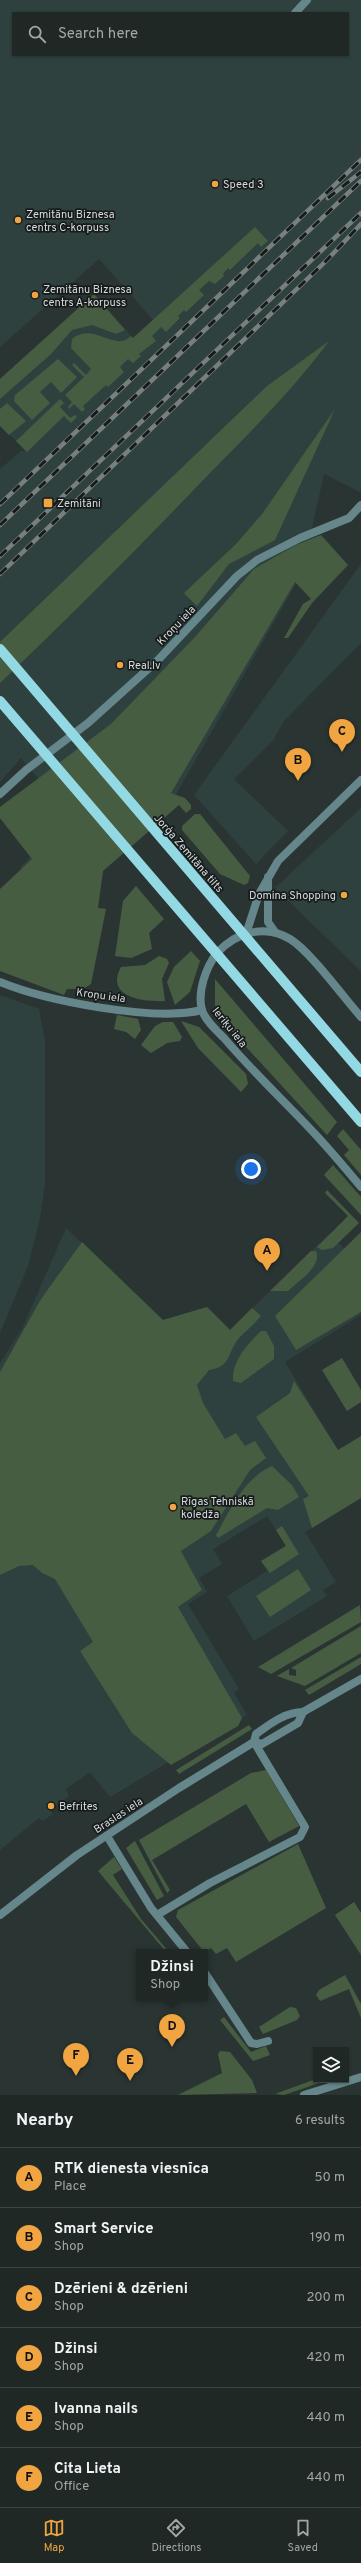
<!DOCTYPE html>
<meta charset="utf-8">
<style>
body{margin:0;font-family:Overpass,sans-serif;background:#28302e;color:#f1f3f6}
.controls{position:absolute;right:12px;bottom:12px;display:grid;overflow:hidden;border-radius:0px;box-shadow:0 1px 3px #0004}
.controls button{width:36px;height:36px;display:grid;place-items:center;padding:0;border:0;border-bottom:1px solid #3d4443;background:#202826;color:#f1f3f6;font:20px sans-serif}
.you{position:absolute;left:251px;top:1169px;width:14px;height:14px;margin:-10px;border:3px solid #fff;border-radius:50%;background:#1a73e8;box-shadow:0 0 0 6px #1a73e833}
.badge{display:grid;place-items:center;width:26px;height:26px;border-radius:50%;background:#f1a540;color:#111;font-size:13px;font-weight:700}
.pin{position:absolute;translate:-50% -33px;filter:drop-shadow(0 1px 2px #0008)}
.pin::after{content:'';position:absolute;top:21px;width:14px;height:12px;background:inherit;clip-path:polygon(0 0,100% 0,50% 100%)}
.popup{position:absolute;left:136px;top:1949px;width:72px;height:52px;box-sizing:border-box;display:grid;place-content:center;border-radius:0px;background:#202826;filter:drop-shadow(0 1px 3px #0005);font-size:13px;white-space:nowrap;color:#a2a6a7}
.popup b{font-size:15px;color:#f1f3f6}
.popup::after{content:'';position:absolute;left:50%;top:100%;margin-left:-8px;border:8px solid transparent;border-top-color:#202826}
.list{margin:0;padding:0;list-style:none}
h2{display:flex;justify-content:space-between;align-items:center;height:52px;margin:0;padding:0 16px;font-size:17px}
h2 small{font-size:13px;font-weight:400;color:#a2a6a7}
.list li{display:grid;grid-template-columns:26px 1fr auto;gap:12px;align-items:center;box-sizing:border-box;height:60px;padding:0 16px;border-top:1px solid #3d4443}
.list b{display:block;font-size:15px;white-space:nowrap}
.list p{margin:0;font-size:13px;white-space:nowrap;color:#a2a6a7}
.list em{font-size:13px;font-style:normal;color:#a2a6a7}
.icon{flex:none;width:22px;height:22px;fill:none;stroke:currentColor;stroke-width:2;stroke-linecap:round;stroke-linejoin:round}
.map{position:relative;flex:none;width:361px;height:2095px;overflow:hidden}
.search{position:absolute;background:#202826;box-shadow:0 1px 3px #0004;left:12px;right:12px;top:12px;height:44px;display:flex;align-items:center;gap:10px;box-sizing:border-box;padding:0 14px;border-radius:0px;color:#a2a6a7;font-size:15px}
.sheet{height:412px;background:#202826}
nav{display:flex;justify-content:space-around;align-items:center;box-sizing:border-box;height:56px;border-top:1px solid #3d4443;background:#202826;font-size:11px;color:#a2a6a7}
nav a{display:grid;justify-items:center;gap:2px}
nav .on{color:#f1a540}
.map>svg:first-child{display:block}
</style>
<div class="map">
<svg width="361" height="2095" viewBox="0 0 361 2095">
<rect width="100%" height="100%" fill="#2a3533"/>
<g fill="#2e413e" fill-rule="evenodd">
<path d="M 0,0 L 361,0 L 361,490 L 360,492 L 324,474 L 302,573 L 174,798 L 101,865 L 73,936 L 20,867 L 72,819 L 21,758 L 0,782 L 0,469 L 21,451 L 26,451 L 0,425 L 0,379 L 94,294 L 133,338 L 153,320 L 99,259 L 0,347 ZM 13,13 L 348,13 L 348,55 L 13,55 Z"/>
<path d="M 361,564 L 361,643 L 283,722 L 274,739 L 234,779 L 288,831 L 256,864 L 194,795 Z"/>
<path d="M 361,808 L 361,971 L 275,888 Z"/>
<path d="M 0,995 L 39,1009 L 45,1041 L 45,1183 L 40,1218 L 28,1266 L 0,1333 Z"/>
<path d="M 66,1228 L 163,1320 L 207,1307 L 230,1330 L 328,1235 L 341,1245 L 361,1271 L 361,1315 L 285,1362 L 338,1450 L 361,1436 L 361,1498 L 305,1532 L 336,1582 L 323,1590 L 327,1596 L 254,1641 L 227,1596 L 267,1571 L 261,1561 L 286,1545 L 267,1516 L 213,1549 L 222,1564 L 199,1578 L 207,1592 L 188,1604 L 239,1689 L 234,1693 L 247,1715 L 110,1797 L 90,1772 L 66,1789 L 69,1796 L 50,1810 L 53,1814 L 43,1821 L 39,1818 L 0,1850 L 0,1363 L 23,1327 Z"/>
</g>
<g fill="#475d42">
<path d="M 255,227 L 268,241 L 261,247 L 258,243 L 230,270 L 228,268 L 223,274 L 224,276 L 215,284 L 209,281 L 199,290 L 204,295 L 186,312 L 184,310 L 178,316 L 180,318 L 166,332 L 161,327 L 152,336 L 156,341 L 139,354 L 141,356 L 133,363 L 128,359 L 120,367 L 124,372 L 108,387 L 106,385 L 83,406 L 85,409 L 82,412 L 74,404 L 69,409 L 68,407 L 72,402 L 65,395 L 84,377 L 72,365 L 74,363 L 86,375 L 91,369 L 71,348 L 72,339 C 94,321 114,353 131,336 L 133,338 Z"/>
<path d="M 94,294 L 125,330 L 116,334 L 92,325 L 72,330 L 51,354 L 0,399 L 0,379 Z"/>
<path d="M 329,341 C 294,389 251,431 210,473 C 141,545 72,615 0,683 L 0,642 L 267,386 Z"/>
<path d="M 58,359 L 77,377 L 61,393 L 51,382 L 40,392 L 50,403 L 32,420 L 14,401 L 15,395 Z"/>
<path d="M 60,399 L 64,403 L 60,407 L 70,418 L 75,415 L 77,417 L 71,423 L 64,416 L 27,452 L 16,441 Z"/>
<path d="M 7,403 L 26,421 L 9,435 L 0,426 L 0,409 Z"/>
<path d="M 335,409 L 275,540 L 229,564 L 197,606 L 184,593 L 236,544 L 262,514 Z"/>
<path d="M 321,535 L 348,565 L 312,603 L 288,638 L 284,638 L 303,604 L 311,599 L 295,582 L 171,793 L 185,798 L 191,805 L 191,809 L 186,813 L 179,805 L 103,871 L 98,908 L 106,909 L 91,984 L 83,989 L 67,989 L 64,995 L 0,971 L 0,889 L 32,859 L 0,818 L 0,807 L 111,724 L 195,637 L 254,569 L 296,545 Z"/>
<path d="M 195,814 L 200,814 L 250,876 L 248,883 L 244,885 L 220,874 L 182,830 L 182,826 Z"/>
<path d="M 136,886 L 164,919 L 149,933 L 152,949 L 131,958 L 115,956 L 123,901 Z"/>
<path d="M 191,951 L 200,961 L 190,992 L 175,1005 L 167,982 L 174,967 Z"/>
<path d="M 159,956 L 167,959 L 169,963 L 162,979 L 165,1001 C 146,1002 104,998 121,967 L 145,965 Z"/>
<path d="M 215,979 L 337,1122 L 327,1135 L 225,1024 L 215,1005 Z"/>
<path d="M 117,1015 L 138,1019 L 141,1030 L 135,1039 L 126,1032 L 114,1029 Z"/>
<path d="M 181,1021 L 199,1027 L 246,1074 L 248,1084 L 241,1092 L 198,1048 Z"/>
<path d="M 163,1022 L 173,1022 L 182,1037 L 180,1041 L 167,1043 L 151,1053 L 141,1045 L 155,1026 Z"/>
<path d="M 343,1129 L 361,1150 L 361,1175 L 344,1155 L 349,1150 L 337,1136 Z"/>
<path d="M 333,1165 L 361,1197 L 361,1215 L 324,1175 Z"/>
<path d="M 327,1190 L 359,1223 L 333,1248 L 322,1250 L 317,1247 L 348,1216 L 325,1193 Z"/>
<path d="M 361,1232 L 361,1312 L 296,1350 L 275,1316 Z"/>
<path d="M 82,1242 L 163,1320 L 207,1307 L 230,1330 L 252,1308 L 261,1316 C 254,1324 246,1331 239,1338 C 227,1352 232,1367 209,1370 L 197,1385 L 203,1403 L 225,1439 L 236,1433 L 245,1446 L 255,1441 L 266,1458 L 250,1470 L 211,1531 L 181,1551 L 202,1590 L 178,1607 L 242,1718 L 238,1726 L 171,1765 L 132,1733 L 80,1651 L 93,1642 L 55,1579 L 42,1573 L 33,1565 L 19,1566 L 0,1575 L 0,1372 L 41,1299 Z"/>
<path d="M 311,1251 L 316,1251 C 322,1267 298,1281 288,1291 L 270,1291 Z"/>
<path d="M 261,1331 L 266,1331 L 274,1346 L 274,1359 L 241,1383 L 233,1381 C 232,1360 247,1345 261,1331 Z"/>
<path d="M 342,1358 L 361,1390 L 361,1402 L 347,1411 L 322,1370 Z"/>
<path d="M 294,1381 L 338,1450 L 361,1436 L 361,1498 L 312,1528 L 303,1499 L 309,1496 L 256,1417 L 290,1393 Z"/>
<path d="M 272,1466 L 292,1485 L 299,1497 L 278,1510 L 267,1508 L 218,1538 L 216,1535 C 231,1509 243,1479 272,1466 Z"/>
<path d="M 282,1526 L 299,1554 L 270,1573 L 261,1561 L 286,1546 L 276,1530 Z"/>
<path d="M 298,1569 L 311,1590 L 270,1617 L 256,1596 Z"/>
<path d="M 360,1605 L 361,1622 L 271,1674 L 258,1667 Z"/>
<path d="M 361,1626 L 361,1653 L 305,1686 L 277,1676 L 289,1669 L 289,1675 L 296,1676 L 296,1670 L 291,1668 Z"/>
<path d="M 361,1657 L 361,1664 L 309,1695 L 305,1690 Z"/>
<path d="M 249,1725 L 252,1729 L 179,1774 L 176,1770 Z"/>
<path d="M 266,1770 L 299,1826 L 269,1842 L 246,1804 L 152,1860 L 170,1890 L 167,1893 L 139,1840 L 251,1773 Z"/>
<path d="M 135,1841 L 164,1896 L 157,1900 L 126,1848 Z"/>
<path d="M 298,1844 L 326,1908 L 236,1962 L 227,1948 L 216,1954 L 211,1948 L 204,1952 L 176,1917 L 178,1910 Z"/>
<path d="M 114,1857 L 122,1869 L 113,1875 L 141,1919 L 169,1952 L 166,1952 L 98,1871 Z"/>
<path d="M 354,1902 L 361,1913 L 361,1955 L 335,1915 Z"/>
<path d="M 345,1975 L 361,2004 L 361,2018 L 349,1989 L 320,2001 L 316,1995 L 319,1990 Z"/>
<path d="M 290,2007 L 296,2008 L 300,2016 L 297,2020 L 263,2034 L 259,2027 Z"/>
<path d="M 224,2017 L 251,2052 L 266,2046 L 270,2055 L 253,2061 L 220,2020 Z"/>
<path d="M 220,2051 L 230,2052 L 252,2080 L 257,2093 L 178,2095 L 222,2073 L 218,2054 Z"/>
<path d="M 316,2079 L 328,2080 L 284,2095 L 275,2094 Z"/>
</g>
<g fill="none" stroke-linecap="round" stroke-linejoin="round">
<g stroke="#65868b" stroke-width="8">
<path d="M 295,13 L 307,0"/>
<path d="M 0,794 L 26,770 L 88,723 L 158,660 L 237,576 L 257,560 L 300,538 L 349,518 L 361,505"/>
<path d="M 268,877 L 268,922 L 275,932"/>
<path d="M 246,934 L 259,894 L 278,861 L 361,780"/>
<path d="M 0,982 C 46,1001 155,1022 202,1010"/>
<path d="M 361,1017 C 344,998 310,951 290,939 C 265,924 236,932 217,953 C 206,967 197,992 202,1010 C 205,1020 216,1030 224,1038 C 253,1072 285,1102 315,1134 C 331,1151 346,1169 361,1187"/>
<path d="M 254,1742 L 262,1744 L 298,1723 L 303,1712"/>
<path d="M 107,1836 L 151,1908 L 187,1952"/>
<path d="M 0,1915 L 77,1855 L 179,1788 L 254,1742 L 256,1734 C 270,1724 285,1712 303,1712 L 361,1679"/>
<path d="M 157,1915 L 210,1883 L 300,1837 L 305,1827 L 254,1742"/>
<path d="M 205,1973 L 251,2043 L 257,2044 L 268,2041"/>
<path d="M 304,2095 L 361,2077"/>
</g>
<defs>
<g id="rail">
<path d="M 328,198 L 361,172"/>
<path d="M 0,504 L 361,160"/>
<path d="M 0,525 L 361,181"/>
<path d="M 0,556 L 361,213"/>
<path d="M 0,574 L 326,261 L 361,224"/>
</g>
</defs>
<use href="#rail" stroke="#77807f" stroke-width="4.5"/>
<use href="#rail" stroke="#171b1b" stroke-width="3" stroke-dasharray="9" stroke-linecap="butt"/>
<g stroke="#93d9e4" stroke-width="10">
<path d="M 0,649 L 361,1072"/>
<path d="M 0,701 L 361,1122"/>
</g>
</g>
<g fill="#f1a540" stroke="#171b1b" stroke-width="1.5">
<circle cx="215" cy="184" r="4"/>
<circle cx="18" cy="220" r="4"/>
<circle cx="35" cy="295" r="4"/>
<rect x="43" y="498" width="10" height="10" rx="2"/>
<circle cx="120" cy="665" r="4"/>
<circle cx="344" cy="895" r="4"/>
<circle cx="173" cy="1507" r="4"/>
<circle cx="51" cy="1806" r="4"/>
</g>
<g text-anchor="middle" stroke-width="3.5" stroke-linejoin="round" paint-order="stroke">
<g font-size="11" fill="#d4dbda" stroke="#171b1b" text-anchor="start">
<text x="223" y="188">Speed 3</text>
<text x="26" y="218">Zemitānu Biznesa<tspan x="26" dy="13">centrs C-korpuss</tspan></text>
<text x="43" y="293">Zemitānu Biznesa<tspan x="43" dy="13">centrs A-korpuss</tspan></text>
<text x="57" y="507">Zemitāni</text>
<text x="128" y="669">Real.lv</text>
<text x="336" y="899" text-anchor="end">Domina Shopping</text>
<text x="181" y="1505">Rīgas Tehniskā<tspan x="181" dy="13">koledža</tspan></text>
<text x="59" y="1810">Befrites</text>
</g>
<g font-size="11" fill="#d4dbda" stroke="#171b1b">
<text transform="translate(176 625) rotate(-46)" y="4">Kroņu iela</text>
<text transform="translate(189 853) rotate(49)" y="4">Jorģa Zemitāna tilts</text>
<text transform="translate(101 995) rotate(8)" y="4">Kroņu iela</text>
<text transform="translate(230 1027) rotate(51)" y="4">Ieriķu iela</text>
<text transform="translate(118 1815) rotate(-33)" y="4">Braslas iela</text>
</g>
</g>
</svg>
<div class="controls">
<button><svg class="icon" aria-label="layers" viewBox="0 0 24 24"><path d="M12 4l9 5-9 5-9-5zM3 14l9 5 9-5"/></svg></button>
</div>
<div class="you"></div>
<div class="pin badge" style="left:267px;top:1271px">A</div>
<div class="pin badge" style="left:298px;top:781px">B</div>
<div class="pin badge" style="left:342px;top:752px">C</div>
<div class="pin badge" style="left:172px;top:2047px">D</div>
<div class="popup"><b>Džinsi</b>Shop</div>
<div class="pin badge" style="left:130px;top:2081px">E</div>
<div class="pin badge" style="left:76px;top:2076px">F</div>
<div class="search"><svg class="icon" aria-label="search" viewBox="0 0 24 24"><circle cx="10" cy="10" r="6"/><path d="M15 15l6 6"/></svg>Search here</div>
</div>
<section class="sheet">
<h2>Nearby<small>6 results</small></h2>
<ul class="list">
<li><span class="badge">A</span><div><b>RTK dienesta viesnīca</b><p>Place</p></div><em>50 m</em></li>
<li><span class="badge">B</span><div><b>Smart Service</b><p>Shop</p></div><em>190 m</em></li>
<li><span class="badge">C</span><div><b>Dzērieni &amp; dzērieni</b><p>Shop</p></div><em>200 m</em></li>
<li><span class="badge">D</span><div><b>Džinsi</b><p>Shop</p></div><em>420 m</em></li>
<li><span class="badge">E</span><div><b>Ivanna nails</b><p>Shop</p></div><em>440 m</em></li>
<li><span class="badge">F</span><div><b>Cita Lieta</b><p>Office</p></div><em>440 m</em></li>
</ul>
</section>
<nav>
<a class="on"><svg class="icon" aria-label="map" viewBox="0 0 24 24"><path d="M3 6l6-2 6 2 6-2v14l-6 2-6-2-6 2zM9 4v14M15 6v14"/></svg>Map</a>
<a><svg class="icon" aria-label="directions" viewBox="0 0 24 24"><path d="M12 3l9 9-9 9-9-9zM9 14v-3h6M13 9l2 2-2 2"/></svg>Directions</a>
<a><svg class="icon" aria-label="saved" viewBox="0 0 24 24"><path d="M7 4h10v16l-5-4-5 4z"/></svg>Saved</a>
</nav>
